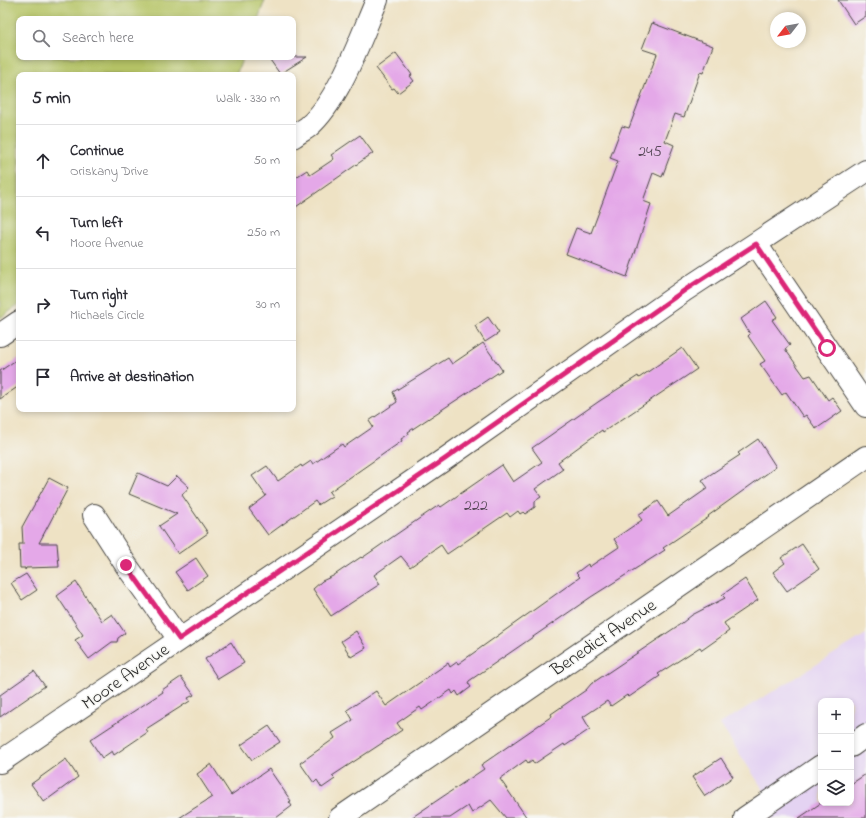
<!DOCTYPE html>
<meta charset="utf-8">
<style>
body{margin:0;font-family:"Indie Flower",sans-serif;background:#f7f7f7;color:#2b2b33}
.controls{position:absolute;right:12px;bottom:12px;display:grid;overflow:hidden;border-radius:8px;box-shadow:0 2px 6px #0003}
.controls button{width:36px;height:36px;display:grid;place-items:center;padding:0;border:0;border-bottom:1px solid #e1e1e2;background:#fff;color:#2b2b33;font:20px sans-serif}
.compass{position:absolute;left:770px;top:12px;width:36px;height:36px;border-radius:50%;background:#fff;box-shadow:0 2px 6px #0003;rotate:239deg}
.stop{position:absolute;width:12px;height:12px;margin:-9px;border:3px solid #db2777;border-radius:50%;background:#fff}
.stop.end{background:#db2777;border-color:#fff;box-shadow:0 1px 4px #0008}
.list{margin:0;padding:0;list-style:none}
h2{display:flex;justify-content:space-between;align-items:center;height:52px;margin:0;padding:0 16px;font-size:17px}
h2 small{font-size:13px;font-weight:400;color:#7c7c81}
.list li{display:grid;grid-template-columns:26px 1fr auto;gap:12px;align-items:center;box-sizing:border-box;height:72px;padding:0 16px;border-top:1px solid #e1e1e2}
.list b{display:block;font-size:15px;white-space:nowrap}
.list p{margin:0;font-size:13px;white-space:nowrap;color:#7c7c81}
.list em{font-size:13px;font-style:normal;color:#7c7c81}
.icon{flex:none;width:22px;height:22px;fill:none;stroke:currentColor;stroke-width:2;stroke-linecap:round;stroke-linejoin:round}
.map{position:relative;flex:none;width:866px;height:818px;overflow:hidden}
.search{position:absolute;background:#fff;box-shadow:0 2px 6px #0003;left:16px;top:16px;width:280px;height:44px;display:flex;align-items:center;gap:10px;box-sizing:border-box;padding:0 14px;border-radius:8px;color:#7c7c81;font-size:15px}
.panel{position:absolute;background:#fff;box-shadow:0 2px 6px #0003;left:16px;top:72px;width:280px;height:340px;border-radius:8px}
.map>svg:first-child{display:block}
</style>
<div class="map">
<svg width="866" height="818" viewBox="0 0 866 818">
<rect width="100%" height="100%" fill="#f6f6f2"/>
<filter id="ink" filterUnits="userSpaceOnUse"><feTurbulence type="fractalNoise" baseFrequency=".025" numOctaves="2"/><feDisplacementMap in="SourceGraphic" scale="8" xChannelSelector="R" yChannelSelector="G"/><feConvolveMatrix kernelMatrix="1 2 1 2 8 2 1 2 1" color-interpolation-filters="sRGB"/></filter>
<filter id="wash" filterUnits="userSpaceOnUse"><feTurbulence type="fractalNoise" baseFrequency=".012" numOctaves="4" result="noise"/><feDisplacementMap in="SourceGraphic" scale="16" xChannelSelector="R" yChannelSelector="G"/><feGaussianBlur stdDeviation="0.9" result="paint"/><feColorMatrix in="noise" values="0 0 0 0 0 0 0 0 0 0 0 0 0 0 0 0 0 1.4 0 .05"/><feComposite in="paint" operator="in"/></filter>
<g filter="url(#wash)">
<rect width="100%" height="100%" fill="#eee2c4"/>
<path fill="#e4d3f2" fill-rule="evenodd" d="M 866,634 L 866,818 L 763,818 L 776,809 L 720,724 ZM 821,701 L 851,701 L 851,803 L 821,803 Z"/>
<path fill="#b6c466" stroke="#707848" d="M 0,0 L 265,0 L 258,19 L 19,19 L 19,57 L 243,57 L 236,75 L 19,75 L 19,305 L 0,318 Z"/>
<g id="blocks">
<g fill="#e4a8e8">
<path d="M 838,0 L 866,0 L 866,16 L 854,24 Z"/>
<path d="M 652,23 L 713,46 L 703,73 L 700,72 L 684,117 L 675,114 L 665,141 L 674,145 L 662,177 L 653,173 L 643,201 L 651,204 L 627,277 L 566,254 L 576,228 L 591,233 L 618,161 L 610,158 L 622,126 L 629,128 L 657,54 L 642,49 Z"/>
<path d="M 396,53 L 412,75 L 410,76 L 414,81 L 398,93 L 394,88 L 392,89 L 376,68 Z"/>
<path d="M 268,57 L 307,57 L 280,74 Z"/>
<path d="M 360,135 L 373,153 L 293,209 L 293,179 L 307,170 L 310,175 L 334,159 L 331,155 Z"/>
<path d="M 766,301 L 777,317 L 772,320 L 790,345 L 785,349 L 805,377 L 811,375 L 828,400 L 832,397 L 842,411 L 816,429 L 806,415 L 803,417 L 786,392 L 782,395 L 760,364 L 765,361 L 748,336 L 750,334 L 741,319 Z"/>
<path d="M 488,317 L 499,333 L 485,342 L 475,326 Z"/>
<path d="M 483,343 L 502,370 L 408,432 L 409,434 L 401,439 L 402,441 L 329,492 L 332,496 L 318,505 L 315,501 L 268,535 L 249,509 L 266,496 L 252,476 L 267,466 L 278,481 L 301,465 L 302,467 L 311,461 L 313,464 L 342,444 L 344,447 L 373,427 L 369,421 L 397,402 L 393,392 L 448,358 L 452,364 Z"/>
<path d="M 682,348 L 697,369 L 603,432 L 602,430 L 558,462 L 563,469 L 535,489 L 541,497 L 535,501 L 535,507 L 525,514 L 523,512 L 520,514 L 518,511 L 510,517 L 507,513 L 447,554 L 441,545 L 410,567 L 401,556 L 374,575 L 380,584 L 331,616 L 313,589 L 322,581 L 333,576 L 361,557 L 362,558 L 439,505 L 441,507 L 502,465 L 513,482 L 542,462 L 532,448 L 598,402 L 638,376 L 639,378 Z"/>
<path d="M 19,358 L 19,386 L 0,399 L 0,371 Z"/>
<path d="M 758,439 L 776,467 L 708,516 L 709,517 L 663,548 L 665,550 L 591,597 L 469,681 L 468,683 L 471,687 L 459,696 L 456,691 L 453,694 L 451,690 L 422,710 L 420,707 L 397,723 L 402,730 L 332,776 L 335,779 L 322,788 L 317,780 L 314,783 L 300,763 L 335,738 L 332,733 L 353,720 L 347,710 L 376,691 L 386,706 L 448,663 L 450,667 L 457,662 L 458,664 L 580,577 L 576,573 L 588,564 L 589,567 L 619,547 L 614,539 L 642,520 L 638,515 L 658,501 L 668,516 L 708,488 L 702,480 L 740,455 L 738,453 Z"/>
<path d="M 138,473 L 167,486 L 177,476 L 189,487 L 182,495 L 208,533 L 178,554 L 159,526 L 177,514 L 129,494 Z"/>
<path d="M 49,478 L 68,488 L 39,543 L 57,543 L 59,567 L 26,568 L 25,570 L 25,568 L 20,568 L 19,544 L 23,544 L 22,527 Z"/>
<path d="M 802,544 L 819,569 L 787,591 L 773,572 L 785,563 L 781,558 Z"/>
<path d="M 196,558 L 208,576 L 188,590 L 175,572 Z"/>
<path d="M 26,574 L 37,590 L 22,600 L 11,583 Z"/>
<path d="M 745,579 L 758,600 L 724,623 L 729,631 L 702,650 L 700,647 L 658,674 L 660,676 L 629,697 L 627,695 L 611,706 L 607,701 L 583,717 L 590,729 L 565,746 L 564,744 L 534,764 L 532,760 L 528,763 L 526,760 L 500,779 L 527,818 L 506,818 L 491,800 L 472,813 L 468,806 L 450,818 L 411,818 L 484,769 L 481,765 L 552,716 L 551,714 L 586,690 L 591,684 L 682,623 L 692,615 L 725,598 L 722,595 Z"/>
<path d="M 76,582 L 102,621 L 112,614 L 125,633 L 118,638 L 117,642 L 112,642 L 89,659 L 75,640 L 83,635 L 57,596 Z"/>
<path d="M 356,631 L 366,648 L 351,657 L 341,641 Z"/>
<path d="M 231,642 L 244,663 L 218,679 L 205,659 Z"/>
<path d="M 34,671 L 45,686 L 0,717 L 0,695 Z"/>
<path d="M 181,677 L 194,695 L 188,698 L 190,701 L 146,729 L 148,732 L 114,755 L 112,751 L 102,758 L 90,740 L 163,692 L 162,690 Z"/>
<path d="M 269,726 L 280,742 L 252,760 L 241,745 Z"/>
<path d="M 721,758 L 733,777 L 705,796 L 692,777 Z"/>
<path d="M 66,759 L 78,777 L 44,802 L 31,784 Z"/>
<path d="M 211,764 L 231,795 L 269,769 L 291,801 L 289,802 L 292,806 L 276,818 L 179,818 L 212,797 L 197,774 Z"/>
<path d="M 866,774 L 866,818 L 799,818 L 821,803 L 851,803 L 851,784 Z"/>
</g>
</g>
</g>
<g filter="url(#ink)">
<use href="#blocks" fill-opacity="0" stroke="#484642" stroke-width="1"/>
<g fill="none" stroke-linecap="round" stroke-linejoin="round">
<defs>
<g id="minor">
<path d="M 293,137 C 298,133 304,130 308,127 C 339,101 361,37 377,0"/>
<path d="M 756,244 L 866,406"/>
<path d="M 0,335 L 19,322"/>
<path d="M 94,515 L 126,565 L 179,639"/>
<path d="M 851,746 L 866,735"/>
<path d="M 0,762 L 445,459 L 685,290 L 866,171"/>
<path d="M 340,818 L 866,457"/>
<path d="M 745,818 L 821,766"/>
</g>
</defs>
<use href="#minor" stroke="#484642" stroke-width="24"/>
<use href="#minor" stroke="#fff" stroke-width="22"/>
</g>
</g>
<g fill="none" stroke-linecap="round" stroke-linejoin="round" filter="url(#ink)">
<path stroke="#db2777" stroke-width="5" d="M 126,565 L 179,639 L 445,459 L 685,290 L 756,244 L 827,348"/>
</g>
<g text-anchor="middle" stroke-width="3" stroke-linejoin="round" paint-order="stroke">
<g font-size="16" fill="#594a5a">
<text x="650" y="156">245</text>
<text x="476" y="510">222</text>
</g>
<g font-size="18" fill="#2b2b2b" stroke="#f6f6f2">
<text transform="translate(603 637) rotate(-34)" y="6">Benedict Avenue</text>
<text transform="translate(125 676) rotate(-35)" y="6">Moore Avenue</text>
</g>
</g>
</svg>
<div class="controls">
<button>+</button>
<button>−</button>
<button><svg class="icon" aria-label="layers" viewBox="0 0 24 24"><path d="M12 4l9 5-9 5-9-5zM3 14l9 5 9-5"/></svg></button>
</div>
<svg class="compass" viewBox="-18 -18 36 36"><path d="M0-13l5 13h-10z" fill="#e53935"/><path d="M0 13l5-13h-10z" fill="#7c7c81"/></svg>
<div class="stop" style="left:827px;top:348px"></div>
<div class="stop end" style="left:126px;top:565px"></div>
<div class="search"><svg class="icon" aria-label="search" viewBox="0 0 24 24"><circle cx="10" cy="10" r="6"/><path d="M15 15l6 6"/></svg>Search here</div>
<section class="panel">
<h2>5 min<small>Walk · 330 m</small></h2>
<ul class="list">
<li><svg class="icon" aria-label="ahead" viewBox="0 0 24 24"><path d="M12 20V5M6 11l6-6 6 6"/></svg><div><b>Continue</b><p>Oriskany Drive</p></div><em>50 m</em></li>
<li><svg class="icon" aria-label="left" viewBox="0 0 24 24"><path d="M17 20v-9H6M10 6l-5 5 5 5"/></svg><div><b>Turn left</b><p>Moore Avenue</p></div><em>250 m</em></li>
<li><svg class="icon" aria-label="right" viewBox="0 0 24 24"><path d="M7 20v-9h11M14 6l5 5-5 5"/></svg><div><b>Turn right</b><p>Michaels Circle</p></div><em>30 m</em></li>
<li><svg class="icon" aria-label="arrive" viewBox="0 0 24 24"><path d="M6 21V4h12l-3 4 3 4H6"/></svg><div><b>Arrive at destination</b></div></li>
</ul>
</section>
</div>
